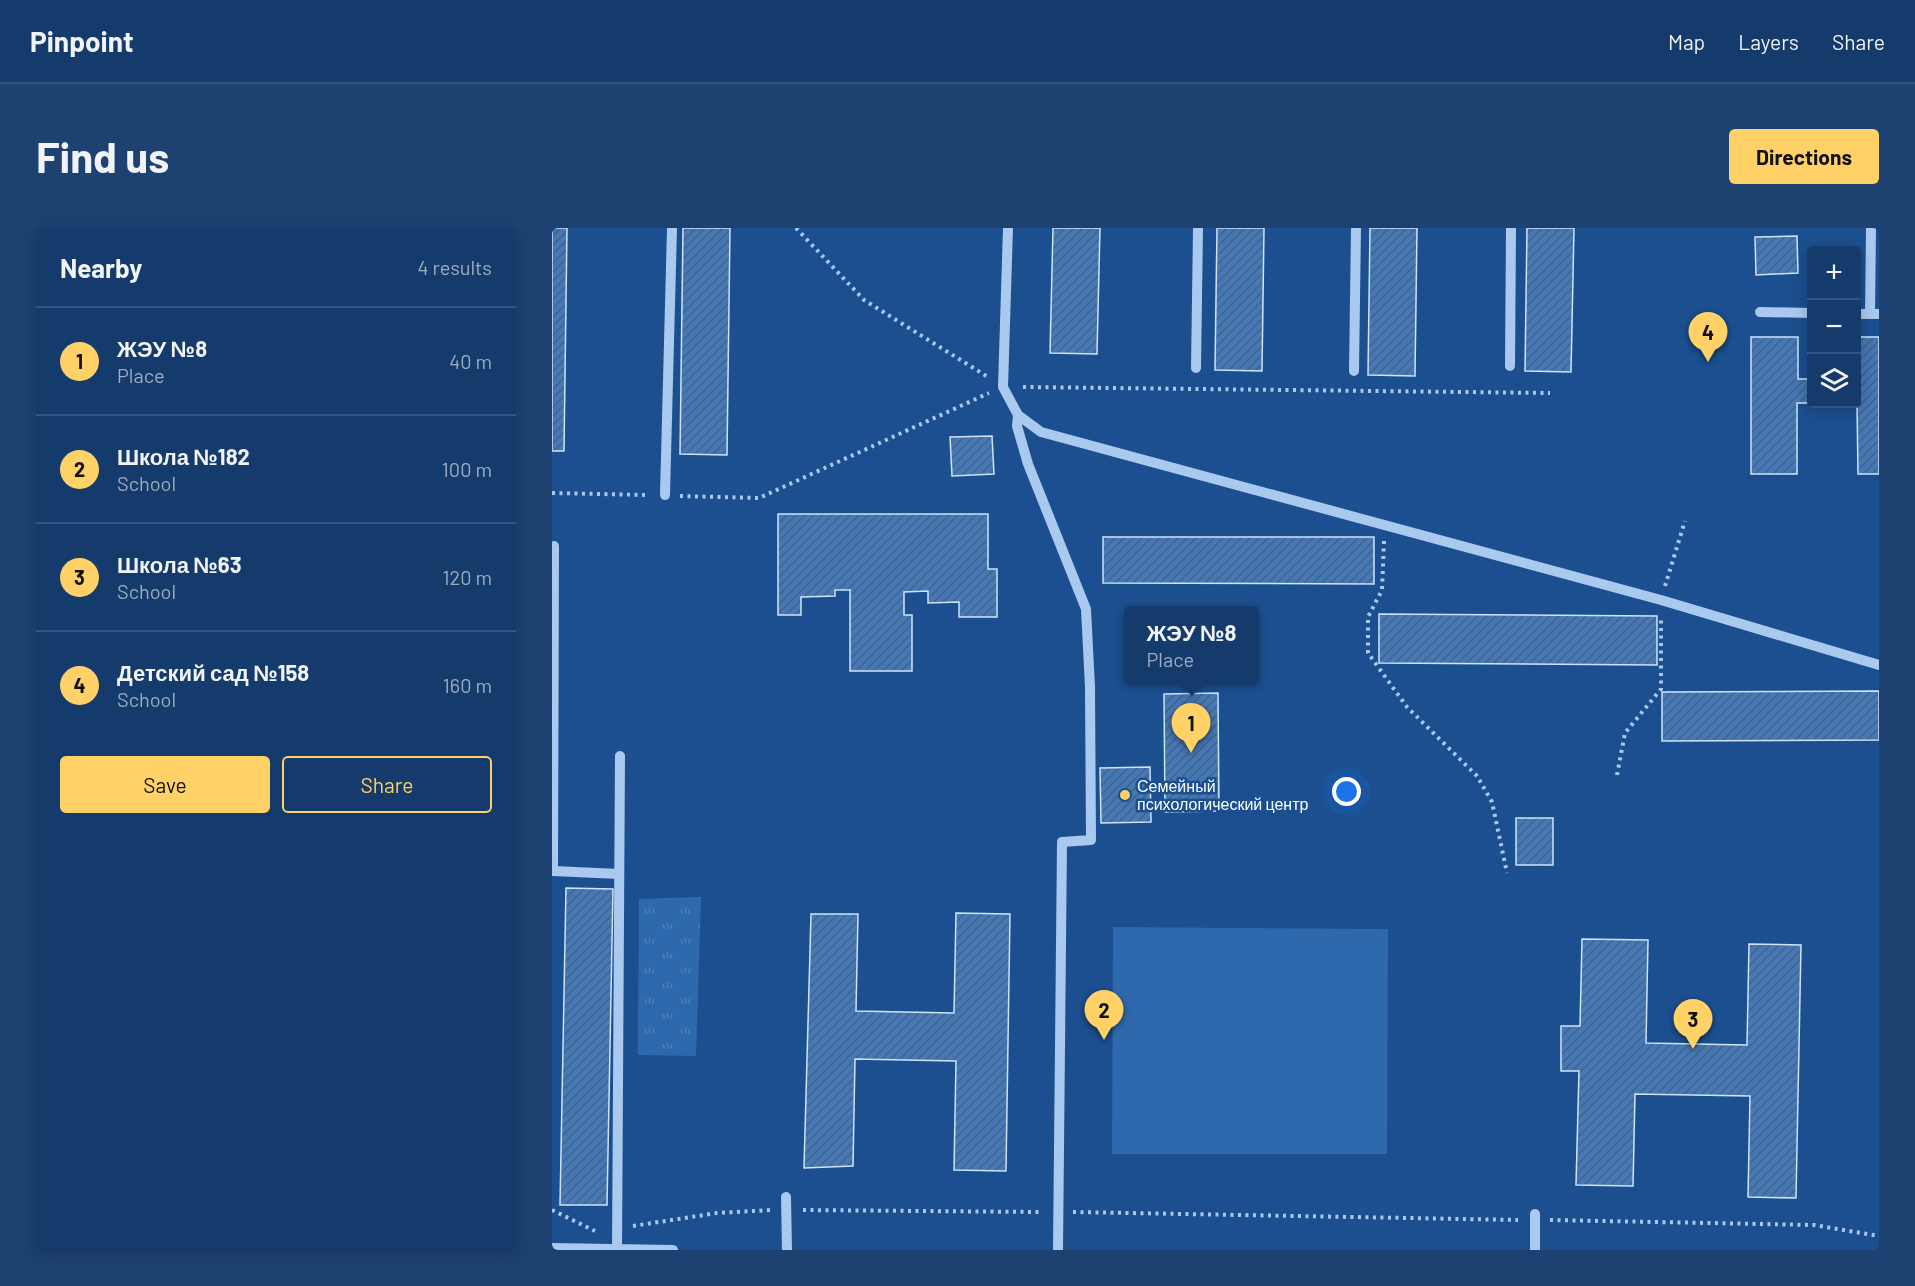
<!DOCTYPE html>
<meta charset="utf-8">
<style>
body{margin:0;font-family:Barlow,sans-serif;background:#1d4271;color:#f1f3f6}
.controls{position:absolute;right:18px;top:18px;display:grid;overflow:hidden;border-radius:6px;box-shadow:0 3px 15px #0003}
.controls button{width:54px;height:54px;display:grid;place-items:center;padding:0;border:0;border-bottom:2px solid #33557e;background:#143b6b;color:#f1f3f6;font:30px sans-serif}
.you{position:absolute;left:795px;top:564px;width:21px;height:21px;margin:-15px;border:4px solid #fff;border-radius:50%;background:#1a73e8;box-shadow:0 0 0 9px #1a73e833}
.badge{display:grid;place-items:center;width:39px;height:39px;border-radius:50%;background:#ffd166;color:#111;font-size:20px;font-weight:700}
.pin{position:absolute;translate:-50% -50px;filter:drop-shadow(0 2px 3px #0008)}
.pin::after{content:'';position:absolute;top:32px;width:21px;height:18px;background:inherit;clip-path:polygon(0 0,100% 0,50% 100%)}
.popup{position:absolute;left:572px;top:378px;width:135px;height:78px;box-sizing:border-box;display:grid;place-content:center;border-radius:6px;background:#143b6b;filter:drop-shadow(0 2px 4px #0005);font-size:20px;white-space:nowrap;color:#9dadc1}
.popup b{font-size:22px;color:#f1f3f6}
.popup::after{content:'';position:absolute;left:50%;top:100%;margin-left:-12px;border:12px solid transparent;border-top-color:#143b6b}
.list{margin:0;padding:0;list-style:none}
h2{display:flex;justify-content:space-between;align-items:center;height:78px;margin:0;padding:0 24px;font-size:26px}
h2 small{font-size:20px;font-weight:400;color:#9dadc1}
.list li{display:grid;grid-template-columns:39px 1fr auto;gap:18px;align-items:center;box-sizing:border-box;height:108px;padding:0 24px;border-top:2px solid #33557e}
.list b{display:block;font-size:22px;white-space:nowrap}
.list p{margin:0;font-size:20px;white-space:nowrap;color:#9dadc1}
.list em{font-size:20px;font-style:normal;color:#9dadc1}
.actions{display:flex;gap:12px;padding:18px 24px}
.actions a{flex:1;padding:14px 0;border:2px solid #ffd166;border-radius:6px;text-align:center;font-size:21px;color:#ffd166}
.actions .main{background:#ffd166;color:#111}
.icon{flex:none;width:33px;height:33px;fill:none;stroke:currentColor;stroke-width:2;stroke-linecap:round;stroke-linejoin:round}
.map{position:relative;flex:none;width:1327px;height:1022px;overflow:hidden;border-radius:6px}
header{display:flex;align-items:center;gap:36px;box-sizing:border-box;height:84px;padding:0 30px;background:#143b6b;border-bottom:2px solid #33557e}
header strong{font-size:28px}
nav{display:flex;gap:33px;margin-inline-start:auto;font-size:21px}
.intro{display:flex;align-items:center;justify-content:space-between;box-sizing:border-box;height:144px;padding:0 36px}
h1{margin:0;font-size:42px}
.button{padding:15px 27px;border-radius:6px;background:#ffd166;color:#111;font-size:21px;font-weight:700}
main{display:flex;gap:36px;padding:0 36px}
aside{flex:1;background:#143b6b;border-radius:6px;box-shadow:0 3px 15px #0003}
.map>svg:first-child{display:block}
</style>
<header>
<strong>Pinpoint</strong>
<nav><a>Map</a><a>Layers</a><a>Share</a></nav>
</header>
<div class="intro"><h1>Find us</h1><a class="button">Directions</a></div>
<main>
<aside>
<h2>Nearby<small>4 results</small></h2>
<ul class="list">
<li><span class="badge">1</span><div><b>ЖЭУ №8</b><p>Place</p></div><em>40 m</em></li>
<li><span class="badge">2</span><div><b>Школа №182</b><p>School</p></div><em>100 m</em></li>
<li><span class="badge">3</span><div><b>Школа №63</b><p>School</p></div><em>120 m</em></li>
<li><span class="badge">4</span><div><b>Детский сад №158</b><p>School</p></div><em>160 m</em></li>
</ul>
<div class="actions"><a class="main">Save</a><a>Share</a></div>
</aside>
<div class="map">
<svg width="1327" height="1022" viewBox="0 0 1327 1022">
<defs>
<pattern id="grass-tufts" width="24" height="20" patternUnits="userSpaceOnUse" patternTransform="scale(1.5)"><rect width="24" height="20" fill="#2e69ad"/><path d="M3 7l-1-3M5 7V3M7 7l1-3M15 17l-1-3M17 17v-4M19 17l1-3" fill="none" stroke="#4d80b9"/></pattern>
<pattern id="building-hatch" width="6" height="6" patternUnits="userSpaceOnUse" patternTransform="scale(1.5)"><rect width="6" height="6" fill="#4478b7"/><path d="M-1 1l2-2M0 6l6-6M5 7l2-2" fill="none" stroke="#486282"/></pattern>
</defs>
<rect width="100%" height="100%" fill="#1b4f8f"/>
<path fill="url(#grass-tufts)" d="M 149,669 L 144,828 L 86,827 L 87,671 Z"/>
<path fill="#2e69ad" d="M 561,699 L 836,701 L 835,926 L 560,926 Z"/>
<g fill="url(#building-hatch)" stroke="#cfe3fa" stroke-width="1.5">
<path d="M 0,0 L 15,0 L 12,223 L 0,223 Z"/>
<path d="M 131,0 L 178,0 L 175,227 L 128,226 Z"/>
<path d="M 501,0 L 548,0 L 545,126 L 498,125 Z"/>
<path d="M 665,0 L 712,0 L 710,143 L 663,142 Z"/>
<path d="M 818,0 L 865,0 L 863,148 L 816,147 Z"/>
<path d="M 975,0 L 1022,0 L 1019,144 L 973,143 Z"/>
<path d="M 1245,8 L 1246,45 L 1204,47 L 1203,9 Z"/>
<path d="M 1199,109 L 1246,109 L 1246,151 L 1260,151 L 1260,175 L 1245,175 L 1245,246 L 1199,246 Z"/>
<path d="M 1304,109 L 1327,109 L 1327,246 L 1306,246 Z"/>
<path d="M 440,208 L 442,246 L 400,248 L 398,209 Z"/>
<path d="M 226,286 L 436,286 L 436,341 L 445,341 L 445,389 L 407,389 L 407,374 L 376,375 L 376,363 L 352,364 L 352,387 L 360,387 L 360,443 L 298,443 L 298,362 L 283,362 L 283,368 L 249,369 L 249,387 L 226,387 Z"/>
<path d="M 551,309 L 822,309 L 822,356 L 551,355 Z"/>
<path d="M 827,386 L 1105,388 L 1105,437 L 827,435 Z"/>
<path d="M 1327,463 L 1327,512 L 1110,513 L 1110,464 Z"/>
<path d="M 666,465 L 667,583 L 613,584 L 612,466 Z"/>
<path d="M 598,539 L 599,594 L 549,595 L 548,540 Z"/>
<rect x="964" y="590" width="37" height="47"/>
<path d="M 14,660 L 61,661 L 55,977 L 8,977 Z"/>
<path d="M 404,685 L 458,686 L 454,943 L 402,942 L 404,833 L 303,831 L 301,938 L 252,940 L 259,686 L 306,686 L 304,783 L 402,785 Z"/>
<path d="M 1030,711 L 1096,712 L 1094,815 L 1195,817 L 1197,716 L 1249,717 L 1244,970 L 1196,969 L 1198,868 L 1083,866 L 1081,958 L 1024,957 L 1027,843 L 1009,843 L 1009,798 L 1028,798 Z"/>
</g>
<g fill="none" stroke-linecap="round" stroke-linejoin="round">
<g stroke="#a9c9ee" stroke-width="4" stroke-dasharray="3 4.5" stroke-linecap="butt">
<path d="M 244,0 L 312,72 L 436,149"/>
<path d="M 471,159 L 998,165"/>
<path d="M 0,265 L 96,267"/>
<path d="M 128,268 L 207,270 L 437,165"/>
<path d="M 832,313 L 830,362 L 816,389 L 816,425 L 855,479 L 925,548 L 940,574 L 955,645"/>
<path d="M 1113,358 L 1133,293"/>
<path d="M 1065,547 L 1073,505 L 1109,461 L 1109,389"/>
<path d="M 0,982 L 43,1003"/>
<path d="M 251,982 L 489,984"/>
<path d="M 521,984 L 966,992"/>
<path d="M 998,992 L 1262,997 L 1327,1008"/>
<path d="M 81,998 L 165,985 L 219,982"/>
</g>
<g stroke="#a9c9ee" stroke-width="10">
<path d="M 456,0 L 451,159 L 466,187 L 489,204 L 1109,372 L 1327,437"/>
<path d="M 1208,84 L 1260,85"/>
<path d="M 1304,86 L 1327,86"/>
<path d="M 1318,86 L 1319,0"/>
<path d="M 958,138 L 959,0"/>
<path d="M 644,140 L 646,0"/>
<path d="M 802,143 L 804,0"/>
<path d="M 466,187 L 465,198 L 476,236 L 534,381 L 538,459 L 539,612 L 510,614 L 506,1022"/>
<path d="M 113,267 L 120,0"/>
<path d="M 2,318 L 1,643 L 67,646"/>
<path d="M 234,969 L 235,1022"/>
<path d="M 0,1020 L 121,1022"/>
<path d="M 65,1022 L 68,528"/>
<path d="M 983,1022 L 983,986"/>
</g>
</g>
<circle fill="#ffd166" stroke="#1b4f8f" stroke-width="2" cx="573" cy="567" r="6"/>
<g text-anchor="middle" stroke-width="5" stroke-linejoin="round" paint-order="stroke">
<g font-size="16" fill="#fff" stroke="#1b4f8f" text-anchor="start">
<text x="585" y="564">Семейный<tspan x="585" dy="18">психологический центр</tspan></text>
</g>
</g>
</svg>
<div class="controls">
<button>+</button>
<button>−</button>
<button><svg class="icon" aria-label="layers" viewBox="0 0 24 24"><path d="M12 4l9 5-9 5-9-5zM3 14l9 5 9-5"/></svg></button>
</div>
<div class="you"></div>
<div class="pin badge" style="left:639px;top:525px">1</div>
<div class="popup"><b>ЖЭУ №8</b>Place</div>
<div class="pin badge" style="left:552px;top:812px">2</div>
<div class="pin badge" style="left:1141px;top:821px">3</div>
<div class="pin badge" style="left:1156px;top:134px">4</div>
</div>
</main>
